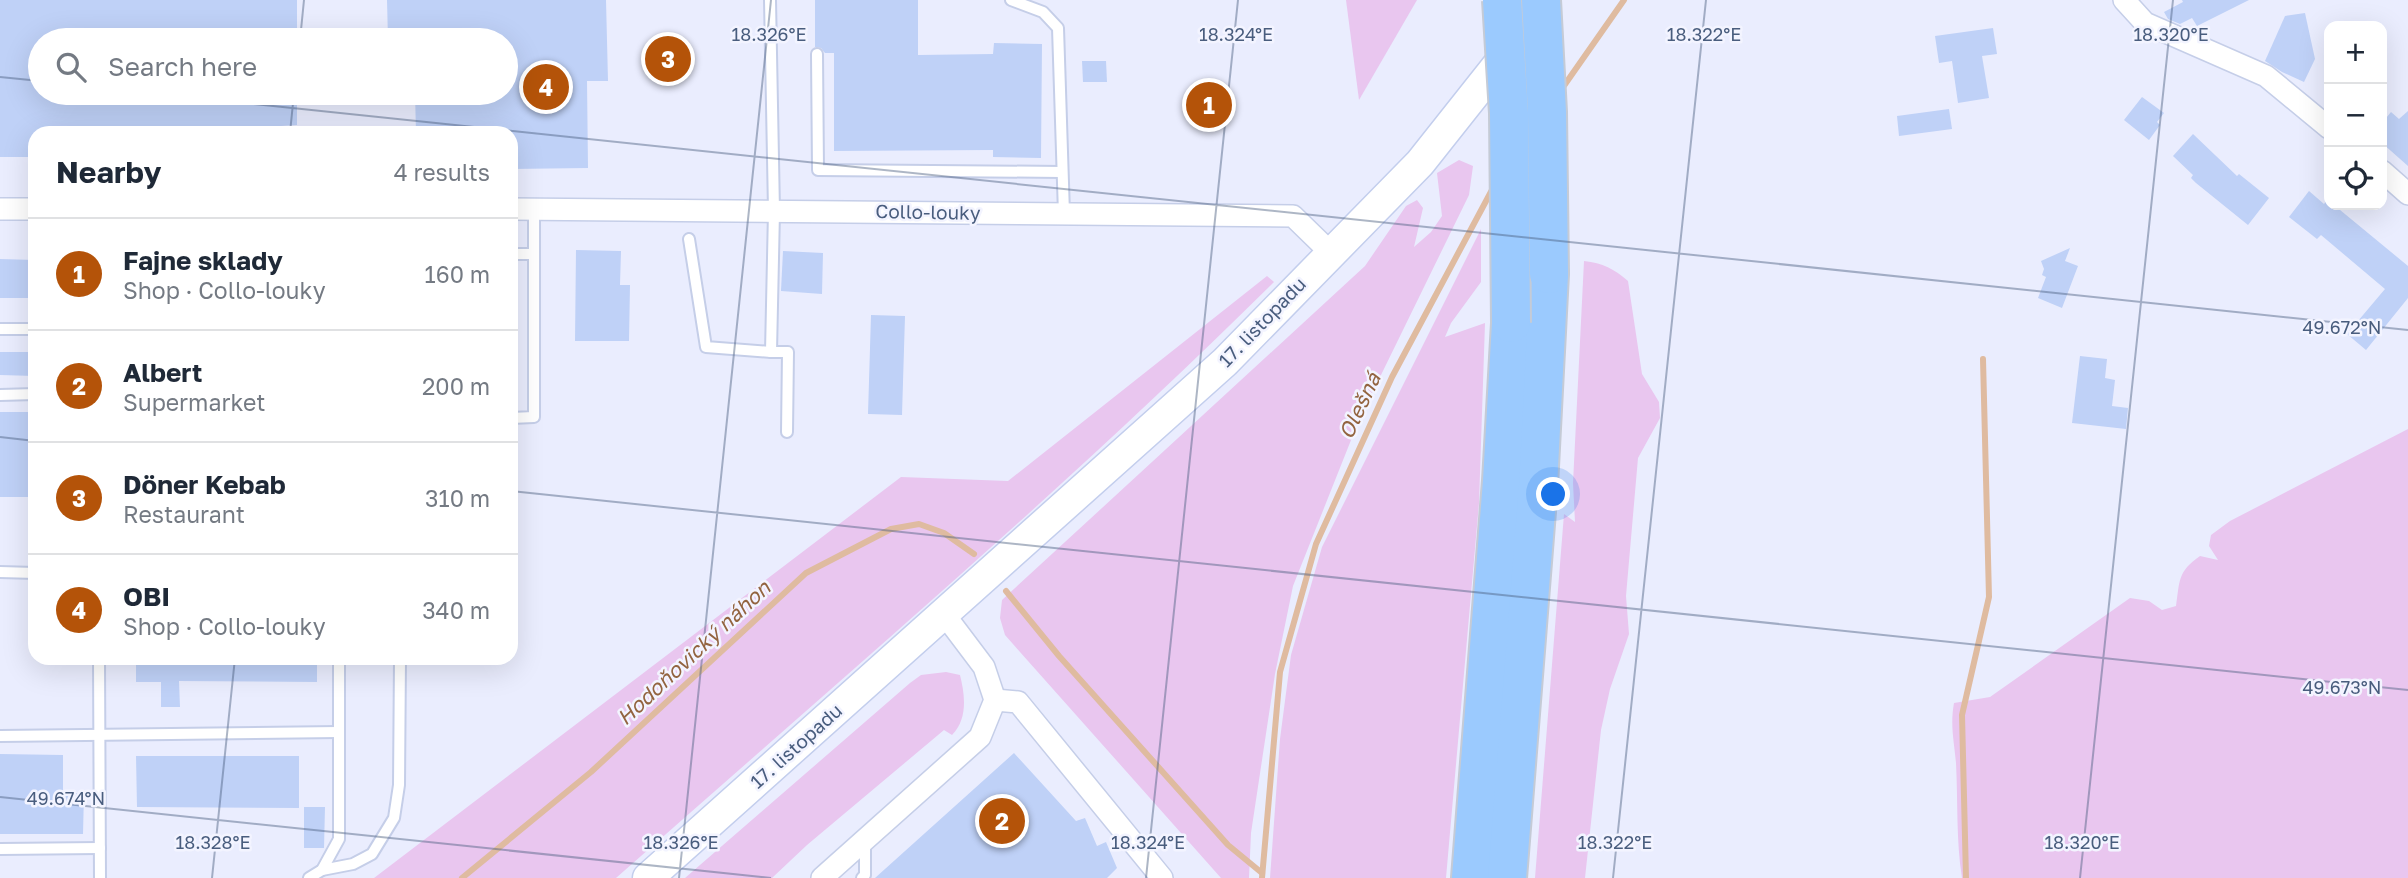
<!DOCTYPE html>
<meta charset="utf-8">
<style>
body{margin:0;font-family:"Golos Text",sans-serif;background:#f6f6f7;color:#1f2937}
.controls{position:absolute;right:21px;top:21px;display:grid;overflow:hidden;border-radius:14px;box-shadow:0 7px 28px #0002}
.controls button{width:63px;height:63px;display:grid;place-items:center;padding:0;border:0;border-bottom:2px solid #e0e1e3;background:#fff;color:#1f2937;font:35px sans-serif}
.you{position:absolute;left:1554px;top:495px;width:24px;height:24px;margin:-18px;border:5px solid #fff;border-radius:50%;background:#1a73e8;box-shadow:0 0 0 10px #1a73e833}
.badge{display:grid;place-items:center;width:46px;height:46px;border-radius:50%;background:#b45309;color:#fff;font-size:23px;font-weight:700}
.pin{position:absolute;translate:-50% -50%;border:4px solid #fff;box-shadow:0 2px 7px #0006}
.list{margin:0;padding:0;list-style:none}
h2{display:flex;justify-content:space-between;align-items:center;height:91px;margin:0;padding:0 28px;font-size:30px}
h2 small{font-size:23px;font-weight:400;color:#747a83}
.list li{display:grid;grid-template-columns:46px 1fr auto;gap:21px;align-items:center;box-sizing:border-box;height:112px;padding:0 28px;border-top:2px solid #e0e1e3}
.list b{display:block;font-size:26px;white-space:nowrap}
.list p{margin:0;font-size:23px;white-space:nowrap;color:#747a83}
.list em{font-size:23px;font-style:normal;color:#747a83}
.icon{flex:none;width:38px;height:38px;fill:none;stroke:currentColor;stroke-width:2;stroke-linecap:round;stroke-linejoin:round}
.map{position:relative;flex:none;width:2408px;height:878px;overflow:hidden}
.search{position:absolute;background:#fff;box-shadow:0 7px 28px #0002;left:28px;top:28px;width:490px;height:77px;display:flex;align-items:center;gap:18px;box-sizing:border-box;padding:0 24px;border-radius:38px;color:#747a83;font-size:26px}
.panel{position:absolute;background:#fff;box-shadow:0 7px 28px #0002;left:28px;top:126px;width:490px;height:539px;border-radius:21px}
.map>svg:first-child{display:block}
</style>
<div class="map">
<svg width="2408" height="878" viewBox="0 0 2408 878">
<rect width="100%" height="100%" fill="#eaedfe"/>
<g fill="#e9c6ef">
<path d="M 1346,0 L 1417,0 L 1359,100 Z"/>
<path d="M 1459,160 L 1473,166 L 1469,195 L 1359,420 L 1293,586 L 1275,674 L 1251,833 L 1249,878 L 1221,878 L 1005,635 L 1000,618 L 1002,600 L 1365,266 L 1406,206 L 1417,200 L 1423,208 L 1414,247 L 1431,232 L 1442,216 L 1437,173 Z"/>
<path d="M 1481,229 L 1481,282 L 1451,323 L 1445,337 L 1485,323 L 1479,503 L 1446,878 L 1270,878 L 1280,739 L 1291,655 L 1322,547 Z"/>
<path d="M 1584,261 C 1603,263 1614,269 1628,281 L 1642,374 L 1659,402 L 1660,418 L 1638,458 L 1626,596 L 1629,634 L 1610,689 L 1601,730 L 1585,878 L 1535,878 L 1564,514 L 1575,522 L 1573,483 Z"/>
<path d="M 1267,276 L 1274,282 C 1064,490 838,682 616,878 L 374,878 L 901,477 L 1008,481 Z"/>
<path d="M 2408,429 L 2408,878 L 1962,878 C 1956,840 1958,801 1956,763 C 1954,741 1950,725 1954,703 L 1990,697 L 2130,598 L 2149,601 L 2162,610 L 2176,606 C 2180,581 2177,572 2200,556 L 2218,560 L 2209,546 L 2211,535 L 2230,521 Z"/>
<path d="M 946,672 L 960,675 C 965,695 968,719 952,735 L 944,730 L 807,845 L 772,878 L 685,878 L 910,683 L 921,675 Z"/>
</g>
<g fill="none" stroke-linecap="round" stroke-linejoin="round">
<g stroke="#dfbba0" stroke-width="6">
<path d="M 1561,90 L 1624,0"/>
<path d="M 1006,591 L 1059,656 L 1228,845 L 1262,873"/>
<path d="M 462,878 L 591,772 L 806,573 L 891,529 L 919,524 L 944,533 L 974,554"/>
<path d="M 1262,878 L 1280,672 L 1316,544 L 1392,377 L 1493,188"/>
<path d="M 1966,878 L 1962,715 L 1989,597 L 1983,359"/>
</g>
</g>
<g fill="#bfd1f7">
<path d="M 0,0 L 297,0 L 297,40 L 40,40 L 40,93 L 297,93 L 297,125 L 281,126 L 281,133 L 35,133 L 35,157 L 0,157 Z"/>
<path d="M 387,0 L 606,0 L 608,81 L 587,81 L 588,168 L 511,169 L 511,133 L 416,133 L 415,93 L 506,93 L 506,40 L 388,40 Z"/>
<path d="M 815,0 L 918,0 L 918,55 L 993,54 L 994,43 L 1042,44 L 1041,158 L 993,157 L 993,150 L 834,151 L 834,53 L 825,53 L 821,48 L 815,47 Z"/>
<path d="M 2182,0 L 2249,0 L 2197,26 L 2192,18 L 2180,24 L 2168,19 L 2164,12 L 2183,2 Z"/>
<path d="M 2305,13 L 2315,59 L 2304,82 L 2282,72 L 2265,61 L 2285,16 Z"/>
<path d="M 1993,28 L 1997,54 L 1982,56 L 1989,98 L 1958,103 L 1952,61 L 1939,63 L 1935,36 Z"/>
<path d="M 678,52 L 678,70 L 661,71 L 661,53 Z"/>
<path d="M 1082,61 L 1106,61 L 1107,82 L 1083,82 Z"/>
<path d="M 2142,97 L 2164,113 L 2157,122 L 2160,125 L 2149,140 L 2124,120 Z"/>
<path d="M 1949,109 L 1952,129 L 1899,136 L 1897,116 Z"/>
<path d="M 2408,111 L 2408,166 L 2382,143 L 2382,123 L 2391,112 L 2399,119 Z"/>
<path d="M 2193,134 L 2237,176 L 2239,174 L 2269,198 L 2248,225 L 2196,183 L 2191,178 L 2193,175 L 2173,156 Z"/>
<path d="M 2309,191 L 2324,204 L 2328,199 L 2329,205 L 2334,205 L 2408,266 L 2408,298 L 2366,350 L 2347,334 L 2385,289 L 2321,235 L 2317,239 L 2289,217 Z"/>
<path d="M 2070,248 L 2065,261 L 2078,266 L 2062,308 L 2038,298 L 2046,277 L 2042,275 L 2044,269 L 2041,261 Z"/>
<path d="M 576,250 L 621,251 L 620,285 L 630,285 L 629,341 L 575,341 Z"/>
<path d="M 783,251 L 823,253 L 822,294 L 781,291 Z"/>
<path d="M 0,259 L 35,260 L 35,298 L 0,298 Z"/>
<path d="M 871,315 L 905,316 L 902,415 L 868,414 Z"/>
<path d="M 0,352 L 35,352 L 35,376 L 0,375 Z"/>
<path d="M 2080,356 L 2107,359 L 2105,378 L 2115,380 L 2112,406 L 2128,408 L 2126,429 L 2072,423 Z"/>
<path d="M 0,412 L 30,412 L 29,449 L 35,450 L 35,497 L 0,497 Z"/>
<path d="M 136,658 L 317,658 L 317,682 L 179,681 L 180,707 L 161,707 L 161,682 L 136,682 Z"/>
<path d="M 1014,753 L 1076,821 L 1085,818 L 1097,846 L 1106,842 L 1117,868 L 1107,878 L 875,878 Z"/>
<path d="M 0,754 L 63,755 L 63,793 L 84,793 L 83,834 L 0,834 Z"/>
<path d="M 136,756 L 299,756 L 299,808 L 137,807 Z"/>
<path d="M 304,807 L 325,807 L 324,848 L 304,848 Z"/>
</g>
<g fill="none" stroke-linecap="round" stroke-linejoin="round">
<defs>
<g id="lane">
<path d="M 770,0 L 774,211 L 771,352 L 788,352 L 787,432"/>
<path d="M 1011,0 L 1043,12 L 1058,28 L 1064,214"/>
<path d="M 817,54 L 818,170 L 1062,172"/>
<path d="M 689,239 L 706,347 L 771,352"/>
<path d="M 511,254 L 534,254"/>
<path d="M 0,329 L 35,329"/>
<path d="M 0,395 L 35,394"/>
<path d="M 511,418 L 534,417 L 534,209"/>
<path d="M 0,572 L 35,573"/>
<path d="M 99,658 L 100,878"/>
<path d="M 0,736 L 339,732"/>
<path d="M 0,849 L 100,848"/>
<path d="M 322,870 L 353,864 L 372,854 L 394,818 L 399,785 L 400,658"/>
<path d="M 309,878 L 322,870 L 339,839 L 339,658"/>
<path d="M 862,878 L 865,875 L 865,840"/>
</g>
<g id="street">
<path d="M 2124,0 L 2145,23 L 2266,76 L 2329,128"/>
<path d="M 2382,171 L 2408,194"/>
<path d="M 0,209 L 35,209"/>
<path d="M 511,209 L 1293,216 L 1330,252"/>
<path d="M 995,700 L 1018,702 L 1162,878"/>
<path d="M 822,878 L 980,737 L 995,700 L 984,667 L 944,614"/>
</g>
<path id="secondary" d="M 648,878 L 1225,362 L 1420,163 L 1512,47"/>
<g id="highway">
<path d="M 1471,878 L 1502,481 L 1511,323"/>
<path d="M 1507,878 L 1538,486 L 1549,274"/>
</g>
</defs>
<use href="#lane" stroke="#c5cee8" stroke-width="14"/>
<use href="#street" stroke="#c5cee8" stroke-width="24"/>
<use href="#secondary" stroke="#c3ceed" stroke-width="33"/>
<use href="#highway" stroke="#c5cbd6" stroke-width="42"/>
<use href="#lane" stroke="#fff" stroke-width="10"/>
<use href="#street" stroke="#fff" stroke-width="21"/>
<use href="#secondary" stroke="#fff" stroke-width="30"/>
<use href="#highway" stroke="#9bcafe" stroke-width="38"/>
<defs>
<g id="highway-bridge">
<path d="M 1502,0 L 1509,113 L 1511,323"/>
<path d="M 1541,0 L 1547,112 L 1549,274"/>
</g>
</defs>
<use href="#highway-bridge" stroke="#c5cbd6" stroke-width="42" stroke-linecap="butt"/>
<use href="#highway-bridge" stroke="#9bcafe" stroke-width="38"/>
</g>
<path fill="none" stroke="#495d7e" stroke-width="2" stroke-opacity="0.45" d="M 300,40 L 304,0M 0,77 L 40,81M 150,93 L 2408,330M 290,133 L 294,93M 0,437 L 35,441M 511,491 L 2408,690M 0,797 L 771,878M 212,878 L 235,658M 679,878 L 771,0M 1146,878 L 1238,0M 1613,878 L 1706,0M 2080,878 L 2173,0"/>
<g text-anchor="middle" stroke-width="5" stroke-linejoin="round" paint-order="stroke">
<g font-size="19" fill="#495d7e" stroke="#f3f4ff">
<text transform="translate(928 212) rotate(1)" y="7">Collo-louky</text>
<text transform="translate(1262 322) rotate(-46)" y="7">17. listopadu</text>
<text transform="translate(796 746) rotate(-42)" y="7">17. listopadu</text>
</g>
<g font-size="21" font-style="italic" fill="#936440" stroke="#f3f4ff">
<text transform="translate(1360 406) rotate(-65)" y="7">Olešná</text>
<text transform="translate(694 653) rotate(-43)" y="7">Hodoňovický náhon</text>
</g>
</g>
<g font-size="18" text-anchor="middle" fill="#495d7e" stroke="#f3f4ff" stroke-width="5" stroke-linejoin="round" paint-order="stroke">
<text x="769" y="41">18.326°E</text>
<text x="1236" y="41">18.324°E</text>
<text x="1704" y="41">18.322°E</text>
<text x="2171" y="41">18.320°E</text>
<text x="2342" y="334">49.672°N</text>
<text x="2342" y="694">49.673°N</text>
<text x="66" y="805">49.674°N</text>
<text x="213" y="849">18.328°E</text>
<text x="681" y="849">18.326°E</text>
<text x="1148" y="849">18.324°E</text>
<text x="1615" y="849">18.322°E</text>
<text x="2082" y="849">18.320°E</text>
</g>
</svg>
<div class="controls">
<button>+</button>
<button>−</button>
<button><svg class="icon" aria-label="locate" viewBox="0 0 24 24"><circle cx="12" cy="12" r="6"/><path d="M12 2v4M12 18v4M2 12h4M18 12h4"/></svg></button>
</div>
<div class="you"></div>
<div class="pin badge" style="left:1209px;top:105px">1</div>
<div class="pin badge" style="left:1002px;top:821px">2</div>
<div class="pin badge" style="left:668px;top:59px">3</div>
<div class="pin badge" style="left:546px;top:87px">4</div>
<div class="search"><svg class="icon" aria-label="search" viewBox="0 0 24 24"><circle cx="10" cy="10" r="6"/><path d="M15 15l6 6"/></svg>Search here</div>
<section class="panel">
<h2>Nearby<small>4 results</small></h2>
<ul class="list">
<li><span class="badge">1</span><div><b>Fajne sklady</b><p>Shop · Collo-louky</p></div><em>160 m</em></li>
<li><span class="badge">2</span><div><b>Albert</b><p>Supermarket</p></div><em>200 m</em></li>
<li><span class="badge">3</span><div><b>Döner Kebab</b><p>Restaurant</p></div><em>310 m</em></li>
<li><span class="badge">4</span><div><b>OBI</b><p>Shop · Collo-louky</p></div><em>340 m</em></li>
</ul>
</section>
</div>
